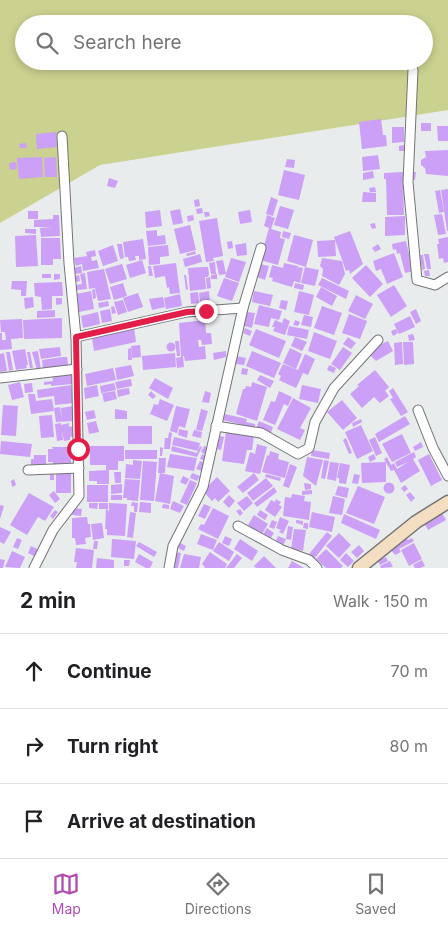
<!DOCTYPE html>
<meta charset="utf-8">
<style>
body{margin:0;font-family:Inter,sans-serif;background:#f2f2f2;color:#202124}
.stop{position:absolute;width:15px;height:15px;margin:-11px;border:4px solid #e11d48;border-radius:50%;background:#fff}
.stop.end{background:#e11d48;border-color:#fff;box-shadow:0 1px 5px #0008}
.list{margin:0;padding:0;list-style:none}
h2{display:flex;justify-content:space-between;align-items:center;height:65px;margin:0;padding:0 20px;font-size:21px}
h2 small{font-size:16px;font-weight:400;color:#757577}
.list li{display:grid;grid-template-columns:32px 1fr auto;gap:15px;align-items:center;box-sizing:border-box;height:75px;padding:0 20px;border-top:1px solid #e0e0e0}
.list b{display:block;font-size:19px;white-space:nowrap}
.list em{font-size:16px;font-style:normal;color:#757577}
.icon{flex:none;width:28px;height:28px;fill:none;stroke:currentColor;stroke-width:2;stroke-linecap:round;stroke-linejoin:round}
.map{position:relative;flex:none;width:448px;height:568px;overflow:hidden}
.search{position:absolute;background:#fff;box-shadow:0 2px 8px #0003;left:15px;right:15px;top:15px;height:55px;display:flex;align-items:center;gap:12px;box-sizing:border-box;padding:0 18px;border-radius:28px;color:#757577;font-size:19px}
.sheet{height:290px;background:#fff}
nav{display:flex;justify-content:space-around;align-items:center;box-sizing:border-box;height:70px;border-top:1px solid #e0e0e0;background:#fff;font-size:14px;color:#757577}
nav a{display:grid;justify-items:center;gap:2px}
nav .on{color:#af4db3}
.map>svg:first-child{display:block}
</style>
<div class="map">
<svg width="448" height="568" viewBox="0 0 448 568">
<rect width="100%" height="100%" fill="#e9eced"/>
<path fill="#cbd18e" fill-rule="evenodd" d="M 0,0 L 448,0 L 448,110 L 100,165 L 0,223 ZM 24,24 L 424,24 L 424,61 L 24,61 Z"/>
<g fill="#cba0f6">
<path d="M 381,119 L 383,135 L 386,135 L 387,146 L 362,149 L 359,122 Z"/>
<rect x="421" y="123" width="10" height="8"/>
<path d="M 437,126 L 448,126 L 448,141 L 438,141 Z"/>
<path d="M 392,127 L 404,127 L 404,142 L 392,143 Z"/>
<path d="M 56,132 L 57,147 L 37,149 L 36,134 Z"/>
<path d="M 26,143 L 27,148 L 20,148 L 19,144 Z"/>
<path d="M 404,145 L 404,151 L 399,151 L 399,146 Z"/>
<path d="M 448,150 L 448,176 L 426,174 L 425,168 L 421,165 L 421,160 L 426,157 L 425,151 Z"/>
<path d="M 378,155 L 380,169 L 363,171 L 362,157 Z"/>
<path d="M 42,157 L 43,177 L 19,179 L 17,158 Z"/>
<path d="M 56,157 L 57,177 L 45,177 L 44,158 Z"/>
<path d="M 287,159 L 295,160 L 294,168 L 285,167 Z"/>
<path d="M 16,162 L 17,169 L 10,170 L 9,163 Z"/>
<path d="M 284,170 L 305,175 L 299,200 L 278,195 Z"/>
<path d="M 373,171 L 374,178 L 363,180 L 363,173 Z"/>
<path d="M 403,172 L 404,215 L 387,215 L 386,179 L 384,179 L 384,173 Z"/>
<path d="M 410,172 L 416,172 L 415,180 L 410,179 Z"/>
<path d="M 109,178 L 118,181 L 115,188 L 107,186 Z"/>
<path d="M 375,187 L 376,192 L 370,192 L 369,188 Z"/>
<path d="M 448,189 L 448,231 L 447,231 L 441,190 Z"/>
<path d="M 440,190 L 444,212 L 439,213 L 435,191 Z"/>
<path d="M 363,192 L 376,193 L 376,202 L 362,202 Z"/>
<path d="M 271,197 L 278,200 L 273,216 L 266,214 Z"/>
<path d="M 199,199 L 200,206 L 195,207 L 194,200 Z"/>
<path d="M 280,206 L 294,210 L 288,229 L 274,225 Z"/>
<path d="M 202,208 L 203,213 L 197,214 L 196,209 Z"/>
<path d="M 180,209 L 183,223 L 173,225 L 170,211 Z"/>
<path d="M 160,210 L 162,226 L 146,228 L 145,212 Z"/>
<path d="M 250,210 L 252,222 L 240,224 L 238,212 Z"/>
<rect x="28" y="211" width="10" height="8"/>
<path d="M 204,212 L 209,212 L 210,216 L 205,217 Z"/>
<path d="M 442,214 L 446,234 L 438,235 L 434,215 Z"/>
<path d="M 53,215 L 59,215 L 60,236 L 41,237 L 40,228 L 52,227 L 34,227 L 34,220 L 53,219 Z"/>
<path d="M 193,215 L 194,220 L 188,222 L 187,216 Z"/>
<path d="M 267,215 L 275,218 L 271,229 L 281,232 L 280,238 L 285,239 L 278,265 L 260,260 L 269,228 L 264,226 Z"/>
<path d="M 405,216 L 405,235 L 385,236 L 385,217 Z"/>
<path d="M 217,218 L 223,256 L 213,258 L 214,261 L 206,262 L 199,221 Z"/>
<path d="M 375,223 L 376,228 L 372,229 L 370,224 Z"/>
<path d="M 190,225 L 196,250 L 180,254 L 174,229 Z"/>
<path d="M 25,229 L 36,229 L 36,234 L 25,233 Z"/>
<path d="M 157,230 L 157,236 L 165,235 L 166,244 L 148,246 L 146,231 Z"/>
<path d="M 283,231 L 291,233 L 289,239 L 282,237 Z"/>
<path d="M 350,231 L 363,264 L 350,274 L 349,270 L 346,271 L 334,237 Z"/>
<path d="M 36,235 L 38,266 L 16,267 L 15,236 Z"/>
<path d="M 294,235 L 313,240 L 306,267 L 287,261 Z"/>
<path d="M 448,237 L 448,262 L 444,263 L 443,258 L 439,259 L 437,244 L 439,244 L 438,239 Z"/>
<path d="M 41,238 L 60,238 L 61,259 L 53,259 L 53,265 L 41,265 Z"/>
<path d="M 143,239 L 146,259 L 139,260 L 139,256 L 135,256 L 136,260 L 129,261 L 128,257 L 125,257 L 123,242 Z"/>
<path d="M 335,240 L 336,256 L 318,257 L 317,241 Z"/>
<path d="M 232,241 L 233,248 L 228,249 L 227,242 Z"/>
<path d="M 406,241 L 413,271 L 405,273 L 400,253 L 397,254 L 396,249 L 393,250 L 392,244 Z"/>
<path d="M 246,243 L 247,255 L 237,256 L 235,245 Z"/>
<path d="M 117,244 L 122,244 L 124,258 L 120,259 Z"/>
<path d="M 378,244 L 381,249 L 375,252 L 372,248 Z"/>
<path d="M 113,245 L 118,261 L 103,266 L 98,251 Z"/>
<path d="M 168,245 L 169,256 L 160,257 L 160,264 L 149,265 L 148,247 Z"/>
<path d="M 95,250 L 96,256 L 91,257 L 92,261 L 97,260 L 99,268 L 83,271 L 82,264 L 76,266 L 74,258 L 87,256 L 86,252 Z"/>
<path d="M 195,251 L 196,254 L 187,256 L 186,254 Z"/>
<path d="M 394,253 L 403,277 L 387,284 L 381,269 L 376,271 L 373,261 Z"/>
<path d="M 200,254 L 202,262 L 185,267 L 183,259 Z"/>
<path d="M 424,254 L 429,254 L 431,269 L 427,269 Z"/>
<path d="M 420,255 L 423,255 L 425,269 L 422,270 Z"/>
<path d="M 231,258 L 246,262 L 239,282 L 225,277 Z"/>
<path d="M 322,258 L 342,261 L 345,274 L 339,285 L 322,276 L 323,269 L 320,266 Z"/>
<path d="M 142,260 L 146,273 L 130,278 L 126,265 Z"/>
<path d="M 223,260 L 226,274 L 219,275 L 216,261 Z"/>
<path d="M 215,262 L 216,274 L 211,274 L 209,263 Z"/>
<path d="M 176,263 L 180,293 L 170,294 L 169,287 L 167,288 L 165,276 L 155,278 L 153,266 Z"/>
<path d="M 284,263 L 298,266 L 296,272 L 298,267 L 303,268 L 300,283 L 294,281 L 292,287 L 272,281 L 273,278 L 269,277 L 272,265 L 283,268 Z"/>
<path d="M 122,264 L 127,279 L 110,284 L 105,269 Z"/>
<path d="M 260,264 L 269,266 L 265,280 L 257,277 Z"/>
<path d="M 366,265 L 383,284 L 370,297 L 352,278 Z"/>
<path d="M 81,266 L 82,273 L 75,274 L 74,268 Z"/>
<path d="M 148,266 L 151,266 L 153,276 L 149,276 Z"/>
<path d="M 204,267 L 208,267 L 209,274 L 208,277 L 205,277 L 206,289 L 190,291 L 188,268 Z"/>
<path d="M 305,267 L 319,270 L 315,286 L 301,283 Z"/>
<path d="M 104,269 L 111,299 L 98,301 L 95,288 L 89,289 L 87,272 Z"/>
<path d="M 429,270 L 430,276 L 425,276 L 424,271 Z"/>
<path d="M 85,273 L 87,289 L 77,290 L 76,285 L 82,284 L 80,274 Z"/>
<rect x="42" y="274" width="9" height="4"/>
<path d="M 54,274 L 60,274 L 60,279 L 54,280 Z"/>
<path d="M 217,274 L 217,279 L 211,279 L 211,275 Z"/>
<path d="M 79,275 L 80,281 L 76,282 L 75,276 Z"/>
<path d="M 184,275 L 186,275 L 188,289 L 186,290 Z"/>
<path d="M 210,277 L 211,288 L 207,289 L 206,278 Z"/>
<path d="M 224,278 L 239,283 L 232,301 L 217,296 Z"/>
<path d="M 322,278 L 349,291 L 346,299 L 318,285 Z"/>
<path d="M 12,281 L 27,281 L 26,296 L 21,296 L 21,290 L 11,289 Z"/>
<path d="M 62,282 L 63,296 L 52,296 L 52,309 L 42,310 L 41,297 L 35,296 L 34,283 Z"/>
<path d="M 123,283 L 127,296 L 114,300 L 110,287 Z"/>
<path d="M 295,283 L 304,285 L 303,290 L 294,288 Z"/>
<path d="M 394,285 L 407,306 L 391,317 L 377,295 Z"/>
<path d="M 321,287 L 337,296 L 332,306 L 316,297 Z"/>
<path d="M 95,289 L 96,298 L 93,299 L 92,290 Z"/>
<path d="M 91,291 L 94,309 L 79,312 L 76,294 Z"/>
<path d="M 209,291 L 210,302 L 200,302 L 199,293 Z"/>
<path d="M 254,291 L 273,295 L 270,306 L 252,302 Z"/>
<path d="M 299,291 L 314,295 L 309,315 L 294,312 Z"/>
<path d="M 198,292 L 199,303 L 191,304 L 190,293 Z"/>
<path d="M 138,293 L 143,307 L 128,312 L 123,298 Z"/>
<path d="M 180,294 L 182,306 L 166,309 L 164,298 Z"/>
<path d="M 356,295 L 373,304 L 365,319 L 348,311 Z"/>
<path d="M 33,297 L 34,307 L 25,309 L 24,298 Z"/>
<path d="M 163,297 L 165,307 L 152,310 L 149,299 Z"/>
<path d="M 56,298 L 62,298 L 62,304 L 56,305 Z"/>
<path d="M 123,300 L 127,312 L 118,315 L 114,302 Z"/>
<path d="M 281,300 L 288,301 L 286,310 L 279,308 Z"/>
<path d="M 108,301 L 109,306 L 99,308 L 98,303 Z"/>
<path d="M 259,305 L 282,311 L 279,320 L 271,318 L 269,327 L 254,324 Z"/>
<path d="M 114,306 L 116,313 L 112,314 L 111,307 Z"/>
<path d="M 322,306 L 342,313 L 334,335 L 314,328 Z"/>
<path d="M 110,309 L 112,321 L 102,323 L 100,311 Z"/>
<path d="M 416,309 L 421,321 L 416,324 L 410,312 Z"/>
<path d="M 55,310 L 55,317 L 37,318 L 37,311 Z"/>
<path d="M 98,312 L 100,324 L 83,328 L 81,316 Z"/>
<path d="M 247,312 L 255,313 L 252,328 L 244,326 Z"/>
<path d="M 349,314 L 367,321 L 360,339 L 342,333 Z"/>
<path d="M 304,315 L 313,317 L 311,327 L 301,325 Z"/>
<path d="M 410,316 L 415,327 L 399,334 L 394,324 Z"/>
<path d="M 62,318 L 62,338 L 24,339 L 23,320 Z"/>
<path d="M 284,318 L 290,321 L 285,335 L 273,331 L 275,327 L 272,327 L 275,320 L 282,323 Z"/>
<path d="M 22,319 L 23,338 L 11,339 L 12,349 L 0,350 L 0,333 L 2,333 L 2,340 L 6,340 L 5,332 L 1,332 L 0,320 Z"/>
<path d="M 205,320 L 206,333 L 211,333 L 212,344 L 202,345 L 201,340 L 198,340 L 199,347 L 205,346 L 206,359 L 185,361 L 184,356 L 183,356 L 184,367 L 177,368 L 176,358 L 181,357 L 179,323 Z"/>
<path d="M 295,320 L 300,322 L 298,326 L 293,325 Z"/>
<path d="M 289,326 L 309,330 L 307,339 L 287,335 Z"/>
<path d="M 134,327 L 136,342 L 94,351 L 92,338 L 130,330 L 130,328 Z"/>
<path d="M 245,328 L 252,331 L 250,336 L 243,333 Z"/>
<path d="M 256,329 L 286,341 L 279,358 L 249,345 Z"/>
<path d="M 396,329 L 398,333 L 393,336 L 391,331 Z"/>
<path d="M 314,332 L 337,341 L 330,359 L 308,351 Z"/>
<path d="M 413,334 L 415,340 L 409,341 L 408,335 Z"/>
<path d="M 295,337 L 307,342 L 302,351 L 291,346 Z"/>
<path d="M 348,337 L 356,343 L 351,349 L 343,344 Z"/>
<path d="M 175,341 L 179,341 L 180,356 L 177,356 Z"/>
<path d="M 388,341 L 393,351 L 376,361 L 369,354 L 377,346 Z"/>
<path d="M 402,342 L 403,364 L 395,365 L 394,343 Z"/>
<path d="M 403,342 L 413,342 L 414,364 L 404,365 Z"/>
<circle cx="171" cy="347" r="4.5"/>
<path d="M 140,345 L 141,357 L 132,358 L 131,346 Z"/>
<path d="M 60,347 L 61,356 L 41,359 L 39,349 Z"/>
<path d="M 343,347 L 352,353 L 340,370 L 331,364 Z"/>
<path d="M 131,348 L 132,360 L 128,360 L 128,349 Z"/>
<path d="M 290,348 L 302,354 L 296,369 L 283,363 Z"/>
<path d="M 25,349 L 28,365 L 26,365 L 27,368 L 16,370 L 12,351 Z"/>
<path d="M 38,351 L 41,370 L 37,370 L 32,352 Z"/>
<path d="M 226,351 L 226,357 L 214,360 L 213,353 Z"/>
<path d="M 252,351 L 281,363 L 274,378 L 246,366 Z"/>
<path d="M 6,352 L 10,352 L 13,370 L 9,371 Z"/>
<path d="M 27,352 L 30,352 L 33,368 L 30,368 Z"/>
<path d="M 4,353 L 7,371 L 0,372 L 0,354 Z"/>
<path d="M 175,353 L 176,367 L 143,370 L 142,356 Z"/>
<path d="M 305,354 L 315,359 L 308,375 L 303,373 L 296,388 L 279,380 L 281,376 L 278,374 L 283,364 L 298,370 Z"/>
<path d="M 236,356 L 246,358 L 244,365 L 235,364 Z"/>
<path d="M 62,357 L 67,357 L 68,365 L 43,369 L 42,360 Z"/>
<path d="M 131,365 L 134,376 L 117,380 L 115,368 Z"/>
<path d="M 329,365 L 336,368 L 334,373 L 327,370 Z"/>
<path d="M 113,368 L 116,380 L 87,386 L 85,374 Z"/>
<path d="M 242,368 L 248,369 L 247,375 L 241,374 Z"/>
<path d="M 375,370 L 389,387 L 385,391 L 389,396 L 380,403 L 374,397 L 362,408 L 350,394 L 359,386 L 357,385 Z"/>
<path d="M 71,372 L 72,384 L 51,386 L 51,384 L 44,385 L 44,382 L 53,381 L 52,375 Z"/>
<path d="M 260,375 L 274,381 L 270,388 L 257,380 Z"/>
<path d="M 155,378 L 173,388 L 168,399 L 149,388 Z"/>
<path d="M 131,379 L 132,386 L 117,389 L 115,382 Z"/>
<path d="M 20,382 L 24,397 L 12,400 L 8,385 Z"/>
<path d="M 252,382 L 267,387 L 257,421 L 236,414 L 243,389 L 245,389 L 246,386 L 251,387 Z"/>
<path d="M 32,383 L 33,392 L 25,393 L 24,384 Z"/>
<path d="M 114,383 L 116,390 L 101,393 L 100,386 Z"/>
<path d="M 71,385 L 74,403 L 55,405 L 54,396 L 38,398 L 37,390 Z"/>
<path d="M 97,385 L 99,396 L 85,399 L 84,388 Z"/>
<path d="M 302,385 L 321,389 L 318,403 L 299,399 Z"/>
<path d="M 129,388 L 130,394 L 118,397 L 117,390 Z"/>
<path d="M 393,388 L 408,412 L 401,416 L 390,399 L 393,398 L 389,391 Z"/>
<path d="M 115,391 L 117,399 L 104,402 L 102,393 Z"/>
<path d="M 151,391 L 156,396 L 153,399 L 148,395 Z"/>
<path d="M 205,391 L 211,393 L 209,403 L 202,402 Z"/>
<path d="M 279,391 L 292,397 L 288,406 L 284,404 L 275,425 L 263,420 L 271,401 L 275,402 Z"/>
<path d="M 28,394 L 35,394 L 36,401 L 52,399 L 54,411 L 31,414 Z"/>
<path d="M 293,398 L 311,408 L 300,428 L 305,430 L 300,440 L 277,429 Z"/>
<path d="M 160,399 L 174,405 L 167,421 L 150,414 L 154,404 L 158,405 Z"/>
<path d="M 342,400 L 357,418 L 343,430 L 327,412 Z"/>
<path d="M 3,405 L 18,406 L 16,436 L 1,435 Z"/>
<path d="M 73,406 L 75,421 L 56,422 L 54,408 L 60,407 L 62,419 L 61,408 Z"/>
<path d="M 176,406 L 190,409 L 185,428 L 179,426 L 177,433 L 170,431 Z"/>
<path d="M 115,409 L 127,411 L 127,419 L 115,419 Z"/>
<path d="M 201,409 L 208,411 L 202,431 L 196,430 Z"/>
<path d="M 94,410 L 96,418 L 87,420 L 85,412 Z"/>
<path d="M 225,414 L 247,419 L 246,422 L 255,424 L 255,428 L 223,420 Z"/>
<path d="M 52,415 L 54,437 L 41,438 L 39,416 Z"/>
<path d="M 405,416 L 410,424 L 379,442 L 375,434 Z"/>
<path d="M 361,419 L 362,422 L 353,427 L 352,423 Z"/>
<path d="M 96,421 L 99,432 L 89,434 L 87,423 Z"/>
<path d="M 259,421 L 273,427 L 270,435 L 256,429 Z"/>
<path d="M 61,423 L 61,425 L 69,423 L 69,427 L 73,426 L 74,436 L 70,437 L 70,440 L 64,441 L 62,431 L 63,440 L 57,441 L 55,424 Z"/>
<path d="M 361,425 L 373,451 L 357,459 L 345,432 Z"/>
<rect x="128" y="426" width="24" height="18"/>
<path d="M 179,429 L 188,431 L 187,438 L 178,435 Z"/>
<path d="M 194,430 L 202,432 L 201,438 L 192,436 Z"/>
<path d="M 169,432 L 172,433 L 170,449 L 164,449 L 165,438 L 168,438 Z"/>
<path d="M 226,432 L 254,436 L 252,450 L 247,450 L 244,464 L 222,461 Z"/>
<path d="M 402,434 L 411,453 L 392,462 L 382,444 Z"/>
<path d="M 220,436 L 224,437 L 221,450 L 217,449 Z"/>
<path d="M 174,437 L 200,443 L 198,451 L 172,445 Z"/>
<path d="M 375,437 L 382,453 L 376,456 L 369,440 Z"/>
<path d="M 346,438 L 352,453 L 349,454 L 343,440 Z"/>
<path d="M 1,441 L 32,444 L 30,457 L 0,454 Z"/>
<path d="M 421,442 L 423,447 L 415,451 L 413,447 Z"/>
<path d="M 257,444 L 267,447 L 260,474 L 245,471 L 250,452 L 255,454 Z"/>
<path d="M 90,446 L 124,446 L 124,461 L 118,461 L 118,470 L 106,470 L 106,465 L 90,465 Z"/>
<path d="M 172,446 L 197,453 L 200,446 L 202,447 L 197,457 L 171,451 Z"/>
<path d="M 204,446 L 209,448 L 206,455 L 201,452 Z"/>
<path d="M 52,447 L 71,447 L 71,466 L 53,466 L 53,462 L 48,462 L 48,449 L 53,449 Z"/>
<path d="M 160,447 L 163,448 L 162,456 L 160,456 Z"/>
<rect x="125" y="450" width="32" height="9"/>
<path d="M 312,450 L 330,453 L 329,459 L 311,456 Z"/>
<path d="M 270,451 L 279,454 L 278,459 L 289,462 L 285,478 L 262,472 L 267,455 L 269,456 Z"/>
<path d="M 414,452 L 416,457 L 413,459 L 420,471 L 401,483 L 394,470 L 391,471 L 384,459 L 387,457 L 391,465 L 394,463 L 397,469 L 408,462 L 397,467 L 395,462 Z"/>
<path d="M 170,454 L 197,458 L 194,471 L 167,467 Z"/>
<path d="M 202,454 L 208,457 L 205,461 L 200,459 Z"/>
<path d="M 374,454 L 376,459 L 370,462 L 368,457 Z"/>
<path d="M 429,454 L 442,480 L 431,486 L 418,460 Z"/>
<path d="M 34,455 L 46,455 L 46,466 L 31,466 L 31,459 L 34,459 Z"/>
<path d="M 307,457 L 323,460 L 316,486 L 303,476 Z"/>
<path d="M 159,458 L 166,458 L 165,473 L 158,473 Z"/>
<path d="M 133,460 L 142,461 L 140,479 L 125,478 L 126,464 L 133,465 Z"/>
<path d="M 324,460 L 329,461 L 325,479 L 321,478 Z"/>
<path d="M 143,461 L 157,462 L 154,501 L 140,500 Z"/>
<path d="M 200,461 L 205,463 L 202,471 L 196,469 Z"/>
<path d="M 330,462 L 339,463 L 336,481 L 327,479 Z"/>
<path d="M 386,462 L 386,482 L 362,483 L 361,463 Z"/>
<path d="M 340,463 L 350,465 L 346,484 L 339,483 L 339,478 L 337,478 Z"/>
<path d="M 290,464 L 297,467 L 289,488 L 283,486 Z"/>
<path d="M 109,470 L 109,484 L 97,484 L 97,481 L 89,481 L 89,471 Z"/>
<path d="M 114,472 L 121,472 L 121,483 L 115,483 Z"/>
<rect x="50" y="473" width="4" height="7"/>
<rect x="56" y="473" width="15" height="20"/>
<path d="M 160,473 L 174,476 L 170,504 L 155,501 Z"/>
<path d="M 192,473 L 200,476 L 197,481 L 190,478 Z"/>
<path d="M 254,473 L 259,480 L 243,493 L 237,487 Z"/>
<path d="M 266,474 L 281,478 L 280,481 L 265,477 Z"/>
<path d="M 354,474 L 360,475 L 358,484 L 352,483 Z"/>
<path d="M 183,476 L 189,479 L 186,485 L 180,482 Z"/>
<path d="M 217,477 L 230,491 L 218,502 L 215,498 L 212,501 L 203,491 Z"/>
<path d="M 266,478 L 273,486 L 253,501 L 247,493 Z"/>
<path d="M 14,479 L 16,485 L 12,487 L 11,481 Z"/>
<path d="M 125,479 L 140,480 L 138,501 L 127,500 L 127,498 L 123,498 Z"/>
<path d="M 190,480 L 197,483 L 187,505 L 180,502 Z"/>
<circle cx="389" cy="488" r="5.5"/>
<path d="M 304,483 L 311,484 L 311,489 L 305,490 Z"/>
<path d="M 122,484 L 122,493 L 111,494 L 111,485 Z"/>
<rect x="87" y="485" width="21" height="17"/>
<path d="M 405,485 L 408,489 L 404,492 L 401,488 Z"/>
<path d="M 338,486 L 349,488 L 347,498 L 335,495 Z"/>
<path d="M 358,486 L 385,497 L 374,524 L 346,513 Z"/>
<path d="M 274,487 L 277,492 L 257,507 L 254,503 Z"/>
<path d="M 312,490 L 312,494 L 302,495 L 302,491 Z"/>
<path d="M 54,491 L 60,499 L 55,503 L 49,495 Z"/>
<path d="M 410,492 L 415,498 L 411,502 L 406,495 Z"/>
<path d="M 29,493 L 54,507 L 45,521 L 38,517 L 27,535 L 10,525 Z"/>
<path d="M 292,494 L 305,496 L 304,501 L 311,502 L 309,520 L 283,516 L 285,497 L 291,498 Z"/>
<rect x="111" y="495" width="11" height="5"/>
<path d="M 229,495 L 235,501 L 229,508 L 223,502 Z"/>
<path d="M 247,496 L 253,503 L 244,511 L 237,503 Z"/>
<path d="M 333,496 L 345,499 L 342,515 L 329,513 Z"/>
<path d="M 276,499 L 281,502 L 279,505 L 282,507 L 275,517 L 265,510 L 271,500 L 275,502 Z"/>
<path d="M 173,501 L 184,506 L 180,513 L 170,509 Z"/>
<path d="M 132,502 L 138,503 L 137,512 L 134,512 L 134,506 L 131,506 Z"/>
<path d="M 140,502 L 151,503 L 151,513 L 139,512 Z"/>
<path d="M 89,503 L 98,503 L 97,509 L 89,508 Z"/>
<rect x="99" y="503" width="9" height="6"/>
<path d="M 109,503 L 127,504 L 125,536 L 107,535 L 107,529 L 105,529 L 106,509 L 108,510 L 109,512 Z"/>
<path d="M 163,504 L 169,505 L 169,509 L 162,508 Z"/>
<path d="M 204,504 L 211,507 L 205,519 L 198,516 Z"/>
<path d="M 0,505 L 4,506 L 0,519 Z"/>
<path d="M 73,508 L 82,509 L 81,516 L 72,515 Z"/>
<path d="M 213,508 L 229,516 L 218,539 L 198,529 L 201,524 L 204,525 Z"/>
<path d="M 240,509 L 243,513 L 240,516 L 236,511 Z"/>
<path d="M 55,510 L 58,512 L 53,519 L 50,516 Z"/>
<path d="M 260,510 L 268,515 L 265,520 L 257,515 Z"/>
<path d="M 130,512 L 136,513 L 133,538 L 127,537 Z"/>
<path d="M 312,512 L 335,517 L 332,532 L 309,527 Z"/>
<path d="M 442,513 L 446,520 L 428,530 L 424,523 Z"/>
<path d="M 344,514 L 380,530 L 376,539 L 341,523 Z"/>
<path d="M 254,515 L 268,524 L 262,534 L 248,525 Z"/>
<path d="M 87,517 L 88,524 L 90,524 L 91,537 L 85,538 L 86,544 L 76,545 L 75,538 L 72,538 L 72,518 Z"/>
<path d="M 280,517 L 289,521 L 283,534 L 279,532 L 281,530 L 276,528 Z"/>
<path d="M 272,520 L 277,522 L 274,529 L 269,527 Z"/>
<path d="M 296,520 L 303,521 L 303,525 L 296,523 Z"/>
<path d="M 102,523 L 104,538 L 93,540 L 91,524 Z"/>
<path d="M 304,523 L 308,523 L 308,529 L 303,528 Z"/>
<path d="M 288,526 L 293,527 L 291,540 L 286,539 Z"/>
<path d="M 0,527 L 11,532 L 4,544 L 0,542 Z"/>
<path d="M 267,528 L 274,533 L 269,541 L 262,536 Z"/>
<path d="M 294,529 L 306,530 L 303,551 L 291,549 Z"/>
<path d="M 327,532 L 332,536 L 315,558 L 309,554 Z"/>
<path d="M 339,533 L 351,545 L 339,558 L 326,546 Z"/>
<path d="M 201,534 L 217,540 L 213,550 L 197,544 Z"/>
<path d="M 225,536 L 232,539 L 229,546 L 222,543 Z"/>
<path d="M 278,536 L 286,539 L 282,548 L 274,545 Z"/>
<path d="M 17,538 L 22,540 L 18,549 L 13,547 Z"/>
<path d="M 406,538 L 408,540 L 412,538 L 414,541 L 399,549 L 401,552 L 395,555 L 391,550 L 402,543 L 400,541 Z"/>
<path d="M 112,539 L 136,541 L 134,559 L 111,557 Z"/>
<path d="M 240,539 L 258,551 L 252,561 L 234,549 Z"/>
<path d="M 94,541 L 98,541 L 97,549 L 93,549 Z"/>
<path d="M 139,542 L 157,552 L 154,557 L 136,546 Z"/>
<path d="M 219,542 L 234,552 L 229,561 L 213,551 Z"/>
<path d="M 180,543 L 186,546 L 184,551 L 178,548 Z"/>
<path d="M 414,543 L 422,559 L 409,566 L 401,550 Z"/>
<path d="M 359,545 L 364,551 L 357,558 L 351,552 Z"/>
<path d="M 31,546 L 39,550 L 36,557 L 28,553 Z"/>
<path d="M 76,548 L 94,550 L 92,568 L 76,568 L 77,562 L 74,562 Z"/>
<path d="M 326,549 L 343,566 L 341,568 L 326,568 L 316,559 Z"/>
<path d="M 12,551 L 25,557 L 20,568 L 5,567 Z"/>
<path d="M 176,552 L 181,553 L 178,568 L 172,568 Z"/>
<path d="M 210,552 L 227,564 L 225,568 L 204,568 L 205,567 L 202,564 Z"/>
<path d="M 346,553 L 354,561 L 348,567 L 340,560 Z"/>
<path d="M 139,554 L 153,562 L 150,568 L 146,568 L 135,562 Z"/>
<path d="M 184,554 L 201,557 L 199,568 L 180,568 Z"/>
<path d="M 237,554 L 242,558 L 234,568 L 226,568 Z"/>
<path d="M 264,556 L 276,568 L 256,568 L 254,566 Z"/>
<path d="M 386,557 L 388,561 L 380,565 L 378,561 Z"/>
<path d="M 97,558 L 114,560 L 114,568 L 96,568 Z"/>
<path d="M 0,559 L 5,560 L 3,568 L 0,568 Z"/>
<path d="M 124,560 L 130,560 L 129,566 L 124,566 Z"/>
<path d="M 422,560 L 425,566 L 420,568 L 415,568 L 413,565 Z"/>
<path d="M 292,561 L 304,568 L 288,568 Z"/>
<path d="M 390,561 L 393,567 L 381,568 L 380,566 Z"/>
</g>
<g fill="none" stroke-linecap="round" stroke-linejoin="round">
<defs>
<g id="street">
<path d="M 413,70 L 408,182 L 417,280 L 435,285 L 448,277"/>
<path d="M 76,337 L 187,312 L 243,308"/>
<path d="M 0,378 L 77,369"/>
<path d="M 418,410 L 433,448 L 448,476"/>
<path d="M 216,426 L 261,433 L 298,454 L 309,448 L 315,422 L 334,388 L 378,340"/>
<path d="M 28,470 L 79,468"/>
<path d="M 238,526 L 282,550 L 309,560 L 317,568"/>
<path d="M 34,568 L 53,530 L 79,496 L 76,337 L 69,263 L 62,136"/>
<path d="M 169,568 L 173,546 L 203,487 L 243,308 L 261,248"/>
</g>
<path id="secondary" d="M 359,568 L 416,522 L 448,502"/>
</defs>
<use href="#street" stroke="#727476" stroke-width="11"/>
<use href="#secondary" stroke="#727476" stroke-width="15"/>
<use href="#street" stroke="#fff" stroke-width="9"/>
<use href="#secondary" stroke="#f3dec2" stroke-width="12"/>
</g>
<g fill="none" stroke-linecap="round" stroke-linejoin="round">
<path stroke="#e11d48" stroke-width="6" d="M 78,449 L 76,337 L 187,312 L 206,311"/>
</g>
</svg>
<div class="stop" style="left:78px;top:449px"></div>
<div class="stop end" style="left:206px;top:311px"></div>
<div class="search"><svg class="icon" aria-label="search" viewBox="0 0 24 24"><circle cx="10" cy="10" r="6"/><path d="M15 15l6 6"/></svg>Search here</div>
</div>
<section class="sheet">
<h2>2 min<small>Walk · 150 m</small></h2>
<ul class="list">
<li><svg class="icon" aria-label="ahead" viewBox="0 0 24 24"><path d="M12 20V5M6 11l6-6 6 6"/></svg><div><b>Continue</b></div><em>70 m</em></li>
<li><svg class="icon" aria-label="right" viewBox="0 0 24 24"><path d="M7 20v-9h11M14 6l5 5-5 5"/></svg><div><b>Turn right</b></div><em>80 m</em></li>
<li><svg class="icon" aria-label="arrive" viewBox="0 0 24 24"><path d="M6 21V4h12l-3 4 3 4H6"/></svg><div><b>Arrive at destination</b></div></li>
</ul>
</section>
<nav>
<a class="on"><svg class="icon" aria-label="map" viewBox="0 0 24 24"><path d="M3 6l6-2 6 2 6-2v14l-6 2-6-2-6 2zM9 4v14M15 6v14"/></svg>Map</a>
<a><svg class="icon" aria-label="directions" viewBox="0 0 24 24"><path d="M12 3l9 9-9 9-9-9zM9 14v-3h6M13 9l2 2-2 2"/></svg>Directions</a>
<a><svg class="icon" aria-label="saved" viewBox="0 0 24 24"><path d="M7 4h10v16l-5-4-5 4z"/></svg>Saved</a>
</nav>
